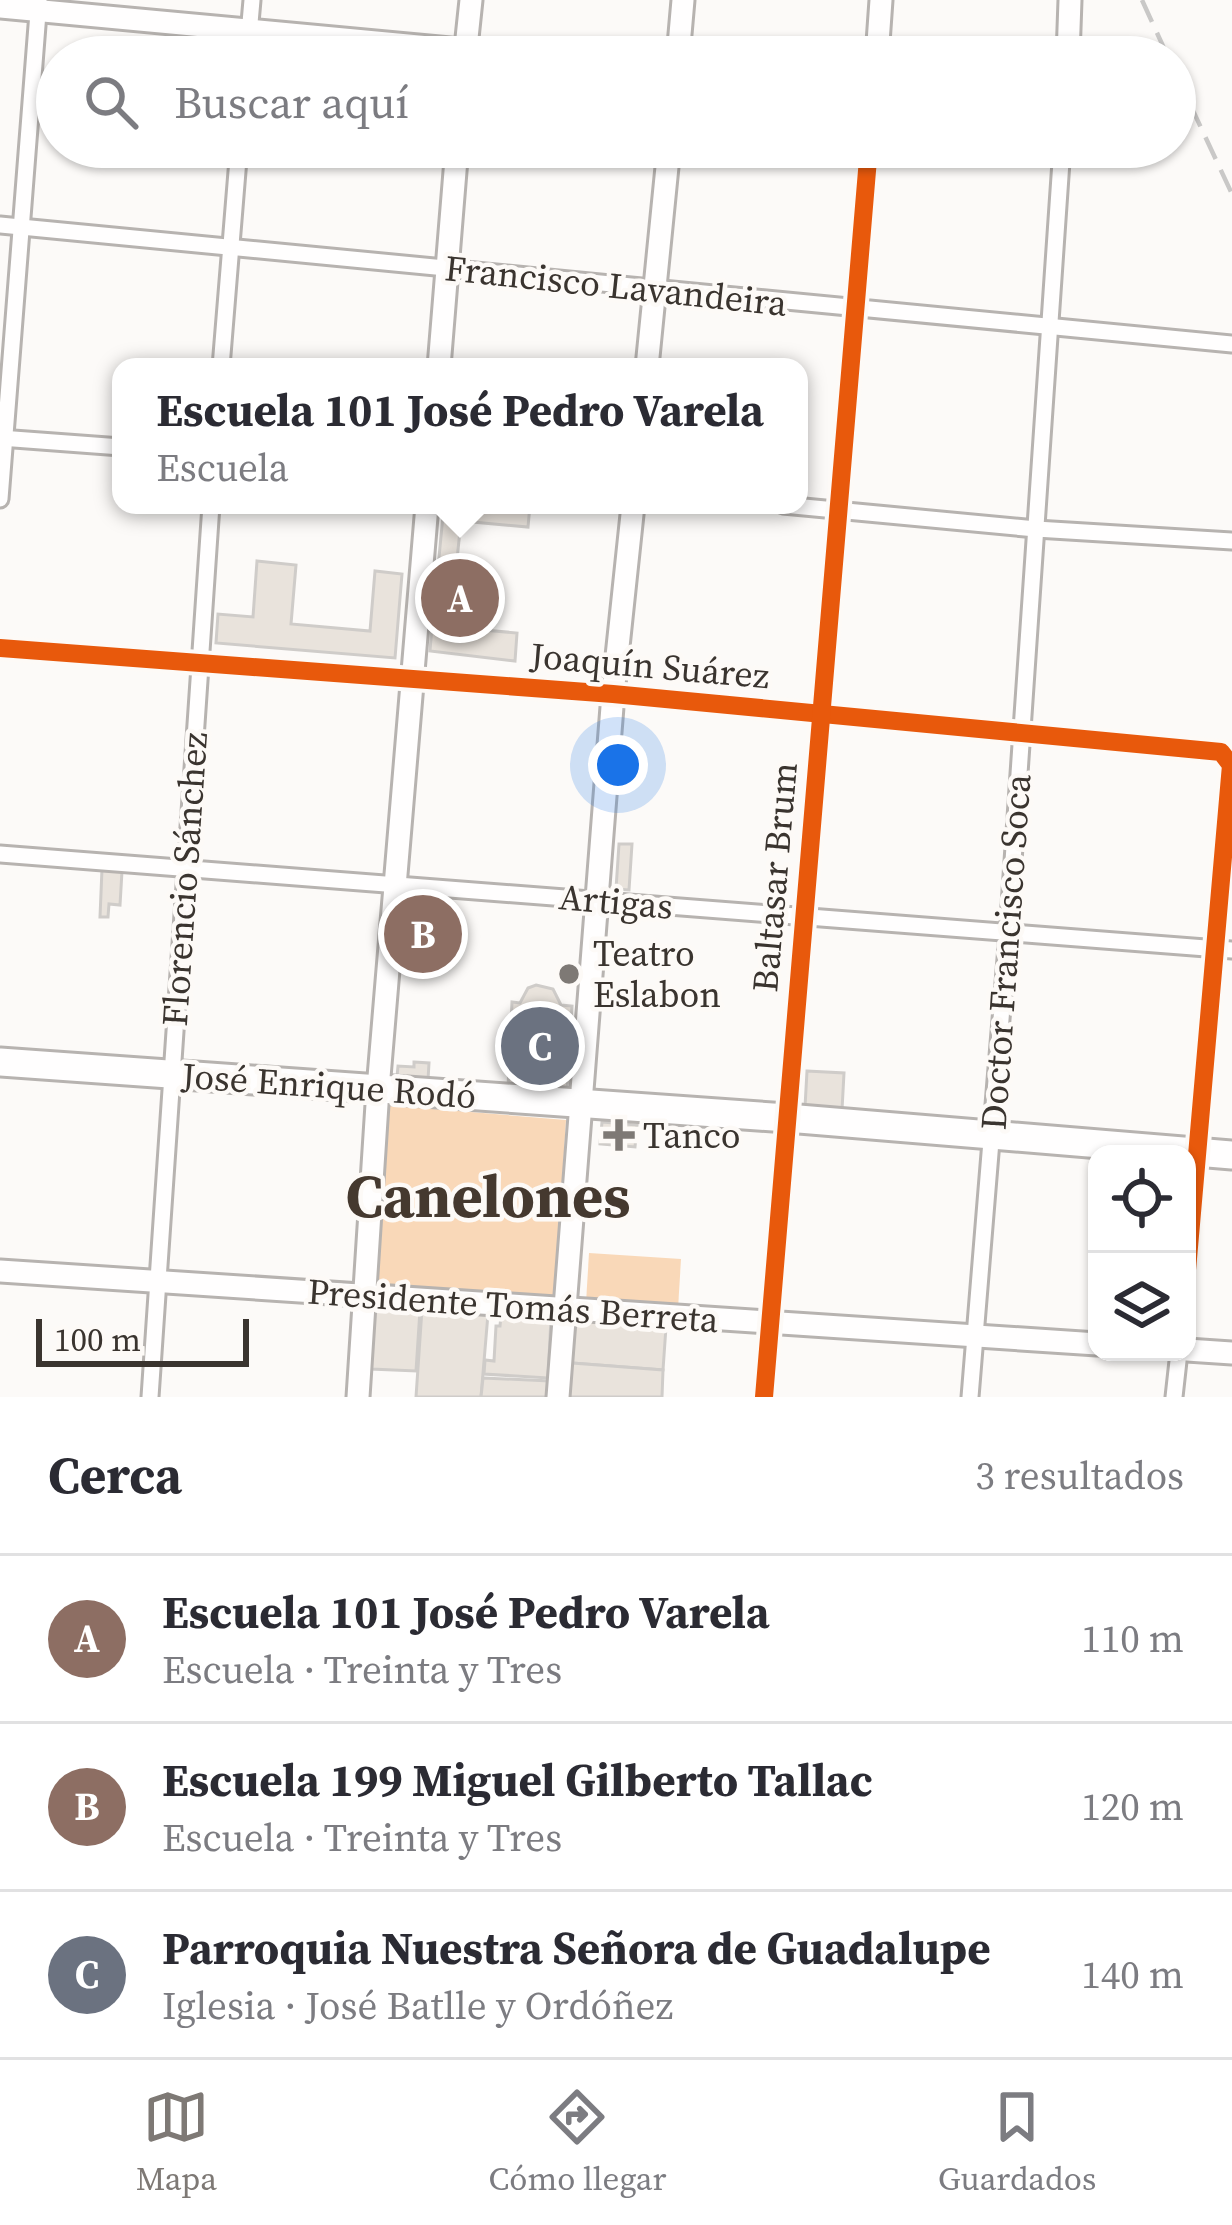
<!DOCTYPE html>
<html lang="es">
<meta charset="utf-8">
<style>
body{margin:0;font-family:"Source Serif 4",serif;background:#f7f7f7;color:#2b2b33}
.controls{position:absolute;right:36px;bottom:36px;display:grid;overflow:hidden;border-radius:24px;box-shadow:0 3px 9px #0004}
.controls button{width:108px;height:108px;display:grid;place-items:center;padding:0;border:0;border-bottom:3px solid #e1e1e2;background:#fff;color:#2b2b33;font:60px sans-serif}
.scale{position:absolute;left:36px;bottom:30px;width:213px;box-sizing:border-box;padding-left:12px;border:6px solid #3a342f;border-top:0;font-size:33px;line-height:42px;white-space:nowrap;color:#3a342f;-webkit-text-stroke:9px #fdfaf7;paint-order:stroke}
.you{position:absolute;left:618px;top:765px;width:42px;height:42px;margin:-30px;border:9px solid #fff;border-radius:50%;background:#1a73e8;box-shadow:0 0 0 18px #1a73e833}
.badge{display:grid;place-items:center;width:78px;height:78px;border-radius:50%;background:#7e7975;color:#fff;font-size:39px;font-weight:700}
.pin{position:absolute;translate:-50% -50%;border:6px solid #fff;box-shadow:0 3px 12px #0006}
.popup{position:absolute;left:112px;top:358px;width:696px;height:156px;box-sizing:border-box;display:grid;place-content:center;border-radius:24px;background:#fff;filter:drop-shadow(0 3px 9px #0005);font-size:39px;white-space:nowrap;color:#7c7c81}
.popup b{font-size:45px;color:#2b2b33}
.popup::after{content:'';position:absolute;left:50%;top:100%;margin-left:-24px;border:24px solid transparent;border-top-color:#fff}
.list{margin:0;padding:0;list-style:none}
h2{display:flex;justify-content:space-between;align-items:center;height:156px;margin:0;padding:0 48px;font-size:51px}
h2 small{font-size:39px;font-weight:400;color:#7c7c81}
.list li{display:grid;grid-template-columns:78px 1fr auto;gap:36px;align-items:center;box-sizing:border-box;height:168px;padding:0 48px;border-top:3px solid #e1e1e2}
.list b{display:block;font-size:45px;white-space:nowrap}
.list p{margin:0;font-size:39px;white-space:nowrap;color:#7c7c81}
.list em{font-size:39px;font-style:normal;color:#7c7c81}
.icon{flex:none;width:66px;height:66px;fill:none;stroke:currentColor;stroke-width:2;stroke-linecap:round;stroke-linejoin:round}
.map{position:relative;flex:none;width:1232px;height:1397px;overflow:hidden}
.search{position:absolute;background:#fff;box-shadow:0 3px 9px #0004;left:36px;right:36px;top:36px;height:132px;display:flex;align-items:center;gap:30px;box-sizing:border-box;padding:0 42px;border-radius:66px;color:#7c7c81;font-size:45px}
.sheet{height:660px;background:#fff}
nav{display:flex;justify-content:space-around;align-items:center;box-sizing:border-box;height:168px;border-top:3px solid #e1e1e2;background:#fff;font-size:33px;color:#7c7c81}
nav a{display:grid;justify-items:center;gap:6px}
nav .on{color:#7e7975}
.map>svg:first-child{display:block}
</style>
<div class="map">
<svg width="1232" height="1397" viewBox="0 0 1232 1397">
<rect width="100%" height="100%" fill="#fcfaf8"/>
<g fill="#f9d8b8">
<path d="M 385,1105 L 566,1120 L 555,1297 L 375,1287 Z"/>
<path d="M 589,1253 L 681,1259 L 678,1309 L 586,1303 Z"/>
</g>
<g fill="#e9e3dc" stroke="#cfccc9" stroke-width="3">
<path d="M 444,505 L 530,505 L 528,527 L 461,521 L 450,627 L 517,633 L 515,661 L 430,651 L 432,626 L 441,627 L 442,614 L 448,614 L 449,600 L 435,599 Z"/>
<path d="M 257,561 L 296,565 L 291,624 L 370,631 L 375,571 L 402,574 L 395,658 L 216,643 L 218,614 L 253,617 Z"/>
<path d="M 619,844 L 632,844 L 629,890 L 616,889 Z"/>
<path d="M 102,869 L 122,871 L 120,905 L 109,904 L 108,917 L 100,917 Z"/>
<path d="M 536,985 L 553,989 L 561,1005 L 572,1006 L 567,1092 L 508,1087 L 512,1002 L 520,1003 L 528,988 Z"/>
<path d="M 414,1062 L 429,1063 L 428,1080 L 397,1077 L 398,1066 L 414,1067 Z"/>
<path d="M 807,1071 L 844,1073 L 842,1110 L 805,1107 Z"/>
<path d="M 602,1122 L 637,1125 L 635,1147 L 600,1144 Z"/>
<path d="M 378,1307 L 420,1310 L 416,1371 L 371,1369 L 374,1312 Z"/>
<path d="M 422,1309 L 488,1314 L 481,1397 L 416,1397 Z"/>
<path d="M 501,1315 L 551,1318 L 548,1378 L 484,1374 L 485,1360 L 494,1361 L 496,1326 L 500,1326 Z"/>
<path d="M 583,1321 L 666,1327 L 663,1370 L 572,1363 L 575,1327 Z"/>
<path d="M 572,1363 L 663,1370 L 662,1397 L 569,1397 Z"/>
<path d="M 483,1378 L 550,1381 L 548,1397 L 481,1397 Z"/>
</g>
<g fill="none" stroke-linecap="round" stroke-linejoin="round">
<defs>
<g id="street">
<path d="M 247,57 L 252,0"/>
<path d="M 0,225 L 1232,344"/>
<path d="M 221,367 L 239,147"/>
<path d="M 0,438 L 121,447"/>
<path d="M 0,499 L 39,0"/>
<path d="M 783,505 L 1036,529 L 1232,541"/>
<path d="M 0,648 L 613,694 L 1221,752 L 1231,765 L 1187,1270"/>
<path d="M 0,854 L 1232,950"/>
<path d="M 150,1397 L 211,505"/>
<path d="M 764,1397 L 869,147"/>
<path d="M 970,1397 L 1008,934 L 1062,147"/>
<path d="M 1174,1397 L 1179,1352"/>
</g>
<g id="secondary">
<path d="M 0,7 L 537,57"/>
<path d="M 465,57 L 471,0"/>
<path d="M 678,57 L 683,0"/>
<path d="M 877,57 L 881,0"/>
<path d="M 1068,57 L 1070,0"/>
<path d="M 439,367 L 457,147"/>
<path d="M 647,367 L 669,147"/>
<path d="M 0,1271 L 1097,1344"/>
<path d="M 1187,1350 L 1232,1353"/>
<path d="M 358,1397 L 378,1089 L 427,505"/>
<path d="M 558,1397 L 613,694 L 633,505"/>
</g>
<path id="highway" d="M 0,1062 L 787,1118 L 1232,1155"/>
</defs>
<use href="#street" stroke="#b7b3b0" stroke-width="21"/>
<use href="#secondary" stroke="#b7b3b0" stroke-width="27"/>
<use href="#highway" stroke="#b7b3b0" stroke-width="33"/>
<use href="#street" stroke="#fffefe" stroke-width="15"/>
<use href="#secondary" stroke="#fffefe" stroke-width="21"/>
<use href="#highway" stroke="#fffefe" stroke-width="27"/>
<g stroke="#c9c8c7" stroke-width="4.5" stroke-dasharray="24 12" stroke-linecap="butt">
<path d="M 1142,0 L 1168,57"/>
<path d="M 1175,72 L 1232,194"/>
</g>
<defs>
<g id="cycleway">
<path d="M 0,648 L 613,694 L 1221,752 L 1231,765 L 1187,1270"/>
<path d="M 764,1397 L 869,147"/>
</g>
</defs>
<use href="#cycleway" stroke="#fdfaf7" stroke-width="26"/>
<use href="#cycleway" stroke="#e8590c" stroke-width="18"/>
</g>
<g fill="#7e7975" stroke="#fdfaf7" stroke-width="4.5">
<circle cx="569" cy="974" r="12"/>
<path d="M613 1117h12v12h12v12h-12v12h-12v-12h-12v-12h12z"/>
</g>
<g text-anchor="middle" stroke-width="9" stroke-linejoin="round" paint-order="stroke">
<g font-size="36" fill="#3a342f" stroke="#fdfaf7">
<text transform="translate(616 285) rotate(6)" y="13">Francisco Lavandeira</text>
<text transform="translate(650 665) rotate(5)" y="13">Joaquín Suárez</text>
<text transform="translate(774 877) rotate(-85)" y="13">Baltasar Brum</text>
<text transform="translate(184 879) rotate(-86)" y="13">Florencio Sánchez</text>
<text transform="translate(616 901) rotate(5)" y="13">Artigas</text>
<text transform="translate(1005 952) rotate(-86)" y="13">Doctor Francisco Soca</text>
<text transform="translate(329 1085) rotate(4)" y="13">José Enrique Rodó</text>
<text transform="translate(513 1305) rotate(4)" y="13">Presidente Tomás Berreta</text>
</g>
<g font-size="36" fill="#3a342f" stroke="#fdfaf7" text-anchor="start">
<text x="593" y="966">Teatro<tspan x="593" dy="41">Eslabon</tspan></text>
<text x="643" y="1148">Tanco</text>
</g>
<g font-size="60" font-weight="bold" fill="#45392f" stroke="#fdfaf7">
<text x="488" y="1217">Canelones</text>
</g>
</g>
</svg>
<div class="controls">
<button><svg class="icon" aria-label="locate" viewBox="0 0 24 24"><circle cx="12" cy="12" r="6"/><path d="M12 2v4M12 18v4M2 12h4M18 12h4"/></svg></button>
<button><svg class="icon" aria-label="layers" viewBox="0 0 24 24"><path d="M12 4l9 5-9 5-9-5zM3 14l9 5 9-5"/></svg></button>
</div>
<div class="scale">100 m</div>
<div class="you"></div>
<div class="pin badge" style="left:460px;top:598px;background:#8d6e63">A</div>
<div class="popup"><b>Escuela 101 José Pedro Varela</b>Escuela</div>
<div class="pin badge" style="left:423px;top:934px;background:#8d6e63">B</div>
<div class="pin badge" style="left:540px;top:1046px;background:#6b7280">C</div>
<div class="search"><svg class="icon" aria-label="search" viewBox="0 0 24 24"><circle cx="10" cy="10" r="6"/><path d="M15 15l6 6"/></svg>Buscar aquí</div>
</div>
<section class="sheet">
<h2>Cerca<small>3 resultados</small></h2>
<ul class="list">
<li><span class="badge" style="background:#8d6e63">A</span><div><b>Escuela 101 José Pedro Varela</b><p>Escuela · Treinta y Tres</p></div><em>110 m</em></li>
<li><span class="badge" style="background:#8d6e63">B</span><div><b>Escuela 199 Miguel Gilberto Tallac</b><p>Escuela · Treinta y Tres</p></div><em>120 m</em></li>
<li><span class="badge" style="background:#6b7280">C</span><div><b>Parroquia Nuestra Señora de Guadalupe</b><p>Iglesia · José Batlle y Ordóñez</p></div><em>140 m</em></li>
</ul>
</section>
<nav>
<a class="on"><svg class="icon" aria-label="map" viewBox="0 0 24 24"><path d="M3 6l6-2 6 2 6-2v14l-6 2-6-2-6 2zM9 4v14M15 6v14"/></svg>Mapa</a>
<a><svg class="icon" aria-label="directions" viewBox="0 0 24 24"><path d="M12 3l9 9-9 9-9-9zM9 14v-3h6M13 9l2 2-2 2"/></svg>Cómo llegar</a>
<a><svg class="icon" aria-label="saved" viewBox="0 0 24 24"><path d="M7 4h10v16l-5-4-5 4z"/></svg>Guardados</a>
</nav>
